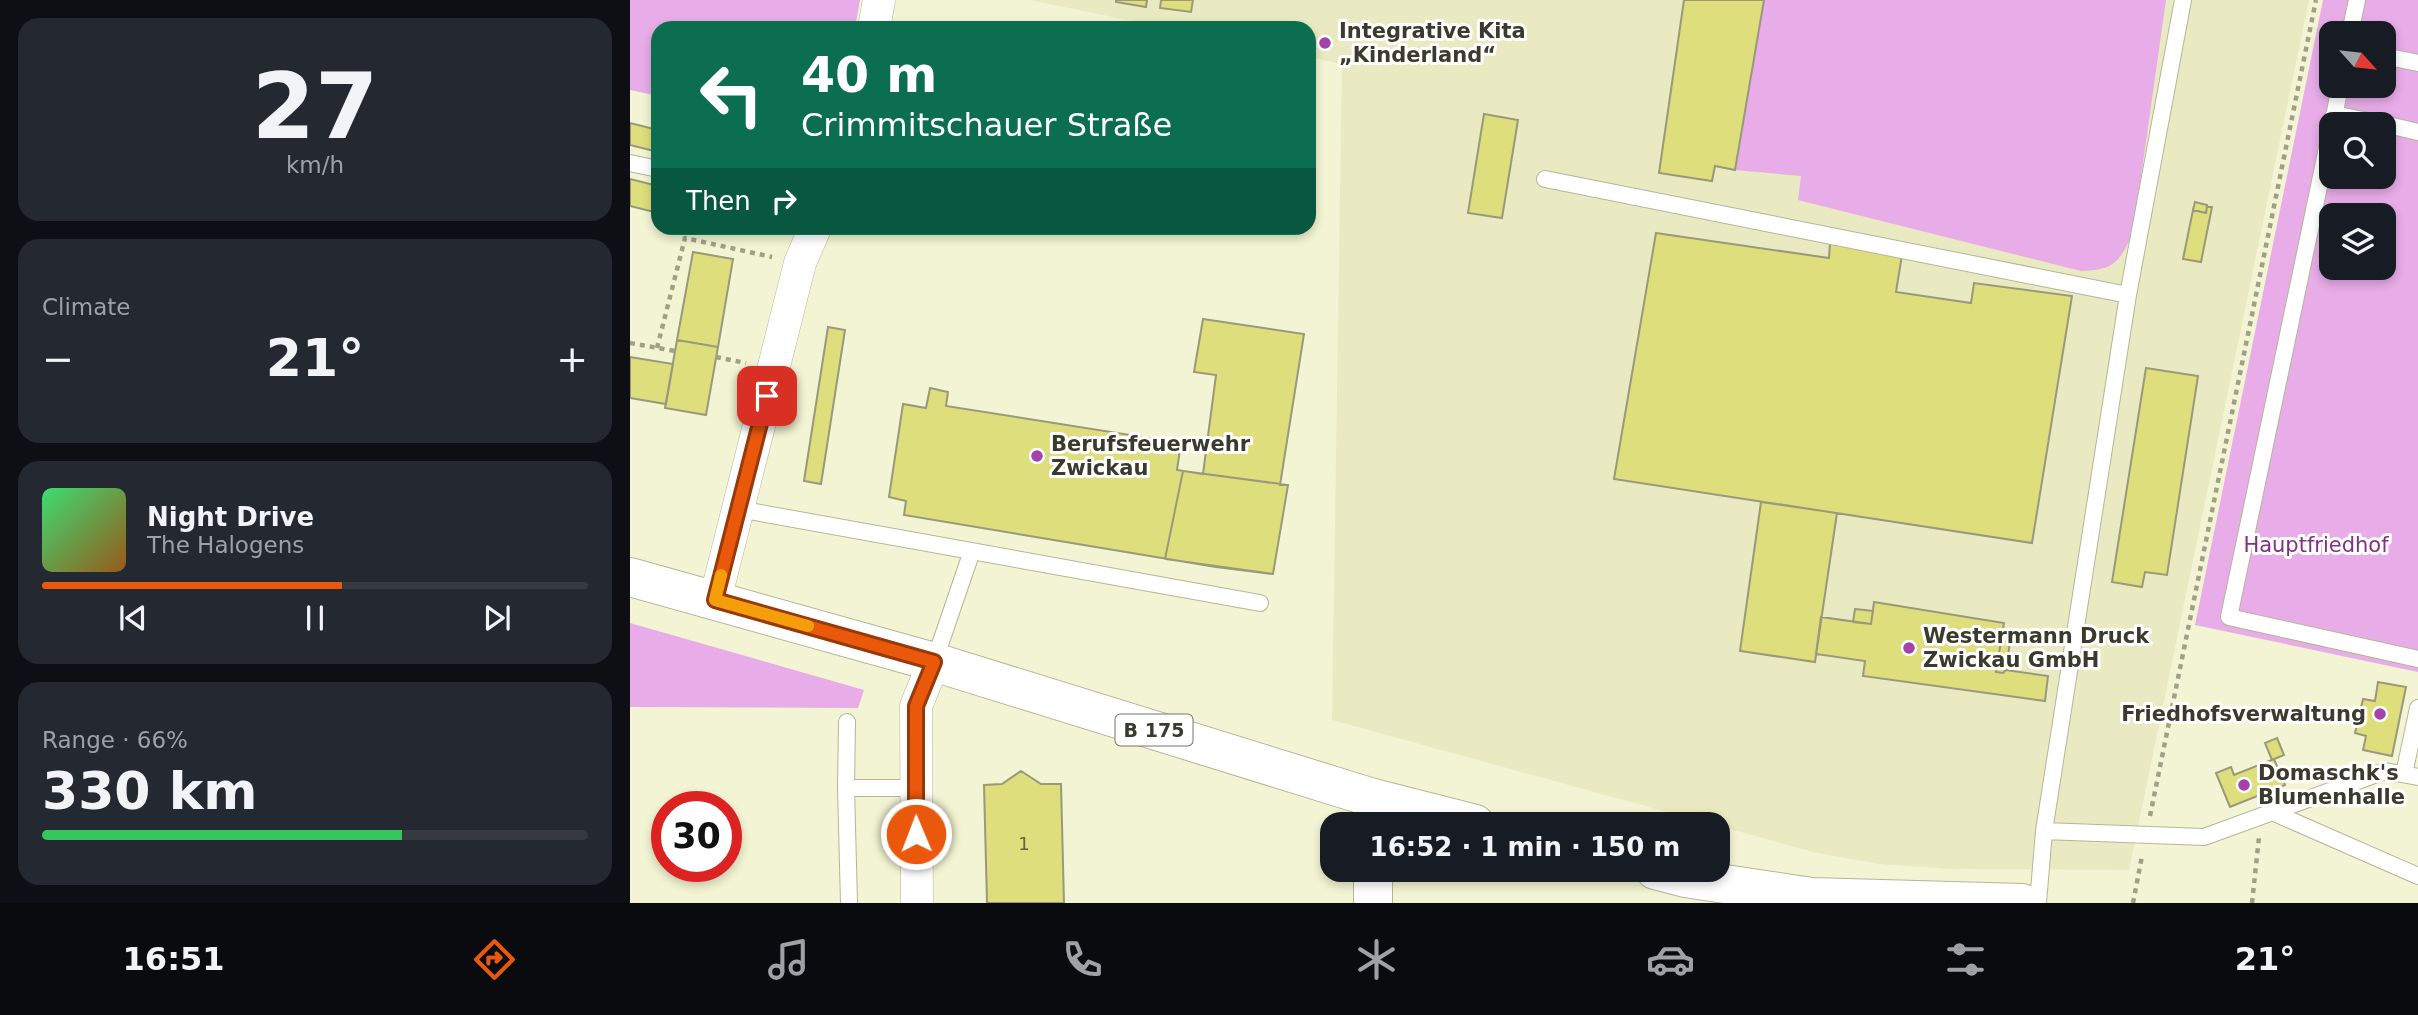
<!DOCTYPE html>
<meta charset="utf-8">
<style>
:root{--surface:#171b24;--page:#242831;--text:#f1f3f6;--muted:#9ea1a6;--line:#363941;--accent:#ea580c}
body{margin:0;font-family:"DejaVu Sans",sans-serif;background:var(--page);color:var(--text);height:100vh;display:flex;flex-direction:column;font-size:26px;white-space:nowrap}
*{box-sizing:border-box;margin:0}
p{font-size:23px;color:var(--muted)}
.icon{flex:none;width:38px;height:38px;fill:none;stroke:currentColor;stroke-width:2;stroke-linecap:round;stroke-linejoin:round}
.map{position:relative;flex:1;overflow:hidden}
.details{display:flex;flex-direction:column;gap:18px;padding:18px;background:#0d0f14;width:630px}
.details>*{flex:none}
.guide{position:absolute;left:21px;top:21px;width:665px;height:214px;border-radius:21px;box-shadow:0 4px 10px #0003;background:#0b6e4f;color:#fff;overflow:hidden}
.needle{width:46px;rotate:117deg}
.fabs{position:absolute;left:1689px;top:21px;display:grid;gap:14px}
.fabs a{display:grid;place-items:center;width:77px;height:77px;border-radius:14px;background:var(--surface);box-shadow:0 4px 10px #0003;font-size:35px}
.speed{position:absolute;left:21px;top:791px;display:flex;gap:14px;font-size:35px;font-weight:700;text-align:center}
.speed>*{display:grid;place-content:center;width:91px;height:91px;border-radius:50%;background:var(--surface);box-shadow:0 4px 10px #0003;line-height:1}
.speed .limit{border:10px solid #d22;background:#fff;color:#111}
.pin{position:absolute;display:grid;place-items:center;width:60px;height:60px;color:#fff;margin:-30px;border-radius:14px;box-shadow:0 4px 10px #0006}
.me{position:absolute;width:77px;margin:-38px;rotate:359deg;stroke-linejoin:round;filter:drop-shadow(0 0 5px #0008)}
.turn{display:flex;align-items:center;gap:24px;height:147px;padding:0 35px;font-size:32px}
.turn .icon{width:91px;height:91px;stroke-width:2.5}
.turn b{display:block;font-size:49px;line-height:60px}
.then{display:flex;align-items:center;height:66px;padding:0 35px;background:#0003;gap:14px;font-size:26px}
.big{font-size:52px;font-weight:700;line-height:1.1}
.details .tile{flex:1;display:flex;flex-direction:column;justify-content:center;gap:10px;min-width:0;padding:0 24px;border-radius:21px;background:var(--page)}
.details .dial{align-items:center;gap:0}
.dial b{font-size:91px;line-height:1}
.song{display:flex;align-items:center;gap:21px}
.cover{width:84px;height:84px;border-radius:10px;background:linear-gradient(135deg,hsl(140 70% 55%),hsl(30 70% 35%))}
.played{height:7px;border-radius:4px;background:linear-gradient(90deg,var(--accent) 55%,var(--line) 55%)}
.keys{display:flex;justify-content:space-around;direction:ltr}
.heat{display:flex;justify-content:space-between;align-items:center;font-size:38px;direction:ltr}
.charge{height:10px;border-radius:5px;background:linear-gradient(90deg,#34c759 66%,var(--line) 0)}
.trip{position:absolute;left:690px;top:812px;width:410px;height:70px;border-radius:21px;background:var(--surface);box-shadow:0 4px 10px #0003;font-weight:700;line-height:70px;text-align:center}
.tabs{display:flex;height:112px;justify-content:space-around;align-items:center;background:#090b0e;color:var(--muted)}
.tabs .icon{width:49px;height:49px}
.tabs .selected{color:var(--accent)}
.tabs b{font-size:32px;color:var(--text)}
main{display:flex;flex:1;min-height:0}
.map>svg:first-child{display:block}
.built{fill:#e9e9c2}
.green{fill:#e8ace9;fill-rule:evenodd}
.building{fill:#dfde7c;stroke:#99997b;stroke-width:2}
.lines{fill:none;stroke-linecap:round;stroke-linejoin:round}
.lane-casing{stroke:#b5b697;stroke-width:18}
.street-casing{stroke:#b5b697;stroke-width:33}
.secondary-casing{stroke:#b5b697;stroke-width:40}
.primary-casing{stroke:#b5b697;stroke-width:40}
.path{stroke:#a0a088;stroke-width:4.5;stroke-dasharray:5 5;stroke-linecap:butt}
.lane{stroke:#fff;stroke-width:16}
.street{stroke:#fff;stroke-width:32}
.secondary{stroke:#fff;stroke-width:38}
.primary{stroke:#fff;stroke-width:38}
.route-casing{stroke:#983908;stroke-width:18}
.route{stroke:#ea580c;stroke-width:12}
.slow{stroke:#f59e0b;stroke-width:12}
.poi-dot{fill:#a542a9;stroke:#fff;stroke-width:2.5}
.labels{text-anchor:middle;stroke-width:6;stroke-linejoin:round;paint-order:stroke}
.number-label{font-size:18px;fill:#636341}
.shield{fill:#fff;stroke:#75756c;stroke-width:2}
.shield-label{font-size:19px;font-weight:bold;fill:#3a3a2d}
.poi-label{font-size:21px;font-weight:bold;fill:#3a3a2d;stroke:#fff;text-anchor:start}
.park-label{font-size:21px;fill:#7f3082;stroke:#fff}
</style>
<main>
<section class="details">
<div class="tile dial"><b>27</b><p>km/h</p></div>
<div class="tile"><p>Climate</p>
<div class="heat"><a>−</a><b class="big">21°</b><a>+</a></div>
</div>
<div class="tile">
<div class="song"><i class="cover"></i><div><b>Night Drive</b><p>The Halogens</p></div></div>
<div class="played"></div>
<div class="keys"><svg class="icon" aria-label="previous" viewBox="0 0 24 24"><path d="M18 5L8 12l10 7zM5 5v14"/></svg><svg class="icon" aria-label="pause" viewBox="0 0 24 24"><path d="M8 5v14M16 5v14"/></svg><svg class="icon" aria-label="next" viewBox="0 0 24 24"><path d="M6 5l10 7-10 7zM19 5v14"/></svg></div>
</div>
<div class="tile"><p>Range · 66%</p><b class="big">330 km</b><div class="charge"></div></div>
</section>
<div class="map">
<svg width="1788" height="903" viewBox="0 0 1788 903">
<rect width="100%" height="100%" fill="#f3f4d3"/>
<!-- built -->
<path class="built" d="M400,0H1679L1499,870L1320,869L1250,864L1187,853L702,720L712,64L679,57V28H536Z"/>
<!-- green -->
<path class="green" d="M0,0H230L225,28H28V96L0,90Z
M1134,0H1536L1503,233C1489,262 1485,270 1451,271L1168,200L1171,176L1105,170Z
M1693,0H1788V672L1565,625ZM1701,33H1754V86H1701ZM1701,124H1754V177H1701ZM1701,215H1754V268H1701Z
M0,623L234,690L228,708L0,707Z"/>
<!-- building -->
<path class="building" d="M486,0H517L516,7L486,2Z
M531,0H563L561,12L530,8Z
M1054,0H1134L1105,170L1085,166L1082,181L1029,173Z
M854,114L888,120L872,218L838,213Z
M0,123L28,130V152L0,145Z
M0,179L28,186V213L0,206Z
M1565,202L1577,205L1576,213L1563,210Z
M1577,207H1582L1571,262L1553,259L1563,210L1576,213Z
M1026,233L1199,258L1200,243L1272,255L1266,292L1341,303L1344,283L1442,296L1402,543L984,479Z
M63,252L103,259L88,347L47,340Z
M573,319L674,334L650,485H658L643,574L586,567L274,515L276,501L259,497L273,404L296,408L300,388L318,392L316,406L551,443L547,470L573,474L586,375L564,372Z
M198,327L215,330L191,484L174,481Z
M47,340L88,347L76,415L35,408Z
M0,357L43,364L36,404L0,398Z
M1516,368L1568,376L1537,575L1515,572L1512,587L1482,582Z
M553,471L658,485L643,574L535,559Z
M1131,502L1207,513L1185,662L1110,651Z
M1244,602L1374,623L1366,672L1373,673L1376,670L1418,676L1415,701L1233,676L1235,661L1186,654L1191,617L1241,624Z
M1225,609L1243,611L1241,624L1223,622Z
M1371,641L1380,642L1376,670L1373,673L1366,672Z
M1748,682L1776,687L1762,756L1733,750L1736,736L1725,733L1733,699L1745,701Z
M1647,738L1654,755L1642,760L1635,743Z
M1644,759L1655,785L1600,807L1586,773L1601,767L1604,775Z
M391,771L411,784H431L434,903H357L354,785L372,784Z"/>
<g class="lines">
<defs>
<path id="lane" d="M1720,33L1727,0
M1754,56L1788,63
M1704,114L1752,124
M1703,122L1710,86
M1754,124L1788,132
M1701,129L1599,617L1788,659
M0,163L28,169
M915,179L1498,295
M108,509L630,603
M304,662L342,551
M217,722L216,788H286
M1774,774L1788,708
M216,788L219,903
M1642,812L1788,876
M1414,831L1574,837L1755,771L1788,777
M1408,903L1414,831L1498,295L1553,0"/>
<path id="street" d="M244,28L249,0
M85,600L170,263L185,228
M287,903L286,706L304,662"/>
<path id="secondary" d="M743,798L845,824
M1025,870L1055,878L1182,897L1392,903"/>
<path id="primary" d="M0,577L304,662L743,798V824
M743,870V903"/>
</defs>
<!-- lane casing -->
<use href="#lane" class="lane-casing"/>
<!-- street casing -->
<use href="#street" class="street-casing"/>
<!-- secondary casing -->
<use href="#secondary" class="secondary-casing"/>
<!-- primary casing -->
<use href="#primary" class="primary-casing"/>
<!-- path -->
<path class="path" d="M0,343L45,351
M27,348L55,238L142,257
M86,357L116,363
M1520,816L1686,0
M1503,903L1512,856
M1622,903L1629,837"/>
<!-- lane -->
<use href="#lane" class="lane"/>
<!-- street -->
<use href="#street" class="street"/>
<!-- secondary -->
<use href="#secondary" class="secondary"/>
<!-- primary -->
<use href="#primary" class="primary"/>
</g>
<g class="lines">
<defs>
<path id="route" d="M137,396L85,600L304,662L286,706V834"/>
</defs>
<!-- route casing -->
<use href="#route" class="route-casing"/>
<!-- route -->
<use href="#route" class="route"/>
<!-- slow -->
<path class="slow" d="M91,575L85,600L178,626"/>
</g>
<!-- markers -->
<g class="poi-dot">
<circle cx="695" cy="43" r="7"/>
<circle cx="407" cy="456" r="7"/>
<circle cx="1279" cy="648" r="7"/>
<circle cx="1750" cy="714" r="7"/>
<circle cx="1614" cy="785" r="7"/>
</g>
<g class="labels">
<!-- number labels -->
<g class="number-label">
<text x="394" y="850">1</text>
</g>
<!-- shield labels -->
<rect class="shield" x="485.5" y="714.5" width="77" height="31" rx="5"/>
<g class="shield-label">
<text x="524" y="737">B 175</text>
</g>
<!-- poi labels -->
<g class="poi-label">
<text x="709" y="38">Integrative Kita<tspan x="709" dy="24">„Kinderland“</tspan></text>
<text x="421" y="451">Berufsfeuerwehr<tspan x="421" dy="24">Zwickau</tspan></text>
<text x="1293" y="643">Westermann Druck<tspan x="1293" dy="24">Zwickau GmbH</tspan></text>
<text x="1736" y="721" text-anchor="end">Friedhofsverwaltung</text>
<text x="1628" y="780">Domaschk's<tspan x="1628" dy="24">Blumenhalle</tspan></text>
</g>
<!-- park labels -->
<g class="park-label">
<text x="1686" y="552">Hauptfriedhof</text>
</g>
</g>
</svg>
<div class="fabs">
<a><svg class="needle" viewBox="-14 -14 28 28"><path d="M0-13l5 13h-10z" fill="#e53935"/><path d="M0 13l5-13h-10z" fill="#9ea1a6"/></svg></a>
<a><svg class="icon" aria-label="search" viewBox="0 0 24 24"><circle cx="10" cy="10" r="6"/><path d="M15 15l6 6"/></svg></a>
<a><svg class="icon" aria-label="layers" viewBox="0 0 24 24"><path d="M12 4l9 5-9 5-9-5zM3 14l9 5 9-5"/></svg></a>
</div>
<div class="speed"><div class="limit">30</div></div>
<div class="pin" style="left:137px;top:396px;background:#d93025"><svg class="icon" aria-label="arrive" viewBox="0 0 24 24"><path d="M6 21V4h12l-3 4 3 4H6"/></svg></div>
<svg class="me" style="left:286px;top:834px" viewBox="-20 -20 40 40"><circle r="17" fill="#ea580c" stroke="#fff" stroke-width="3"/><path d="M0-11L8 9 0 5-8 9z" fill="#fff"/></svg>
<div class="trip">16:52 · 1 min · 150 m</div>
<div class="guide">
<div class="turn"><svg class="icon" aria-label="left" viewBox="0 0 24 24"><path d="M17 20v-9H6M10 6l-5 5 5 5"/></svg><div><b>40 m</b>Crimmitschauer Straße</div></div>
<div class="then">Then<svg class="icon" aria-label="right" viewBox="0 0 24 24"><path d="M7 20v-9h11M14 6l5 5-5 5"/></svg></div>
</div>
</div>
</main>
<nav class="tabs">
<b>16:51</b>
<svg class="icon selected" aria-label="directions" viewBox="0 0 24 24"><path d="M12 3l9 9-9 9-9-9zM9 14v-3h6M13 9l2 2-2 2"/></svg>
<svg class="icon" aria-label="music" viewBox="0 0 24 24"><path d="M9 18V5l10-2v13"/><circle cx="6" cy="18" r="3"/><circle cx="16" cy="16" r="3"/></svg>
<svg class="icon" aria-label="phone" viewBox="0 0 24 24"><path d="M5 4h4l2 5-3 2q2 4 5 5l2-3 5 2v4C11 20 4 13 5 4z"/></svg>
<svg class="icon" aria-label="climate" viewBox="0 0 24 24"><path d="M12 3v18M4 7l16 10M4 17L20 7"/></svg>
<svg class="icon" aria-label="car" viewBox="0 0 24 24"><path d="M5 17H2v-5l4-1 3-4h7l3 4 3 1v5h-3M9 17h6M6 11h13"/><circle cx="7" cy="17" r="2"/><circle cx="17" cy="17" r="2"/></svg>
<svg class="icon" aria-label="filters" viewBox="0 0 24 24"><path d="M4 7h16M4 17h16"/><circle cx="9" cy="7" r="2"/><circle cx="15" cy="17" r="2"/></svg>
<b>21°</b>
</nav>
